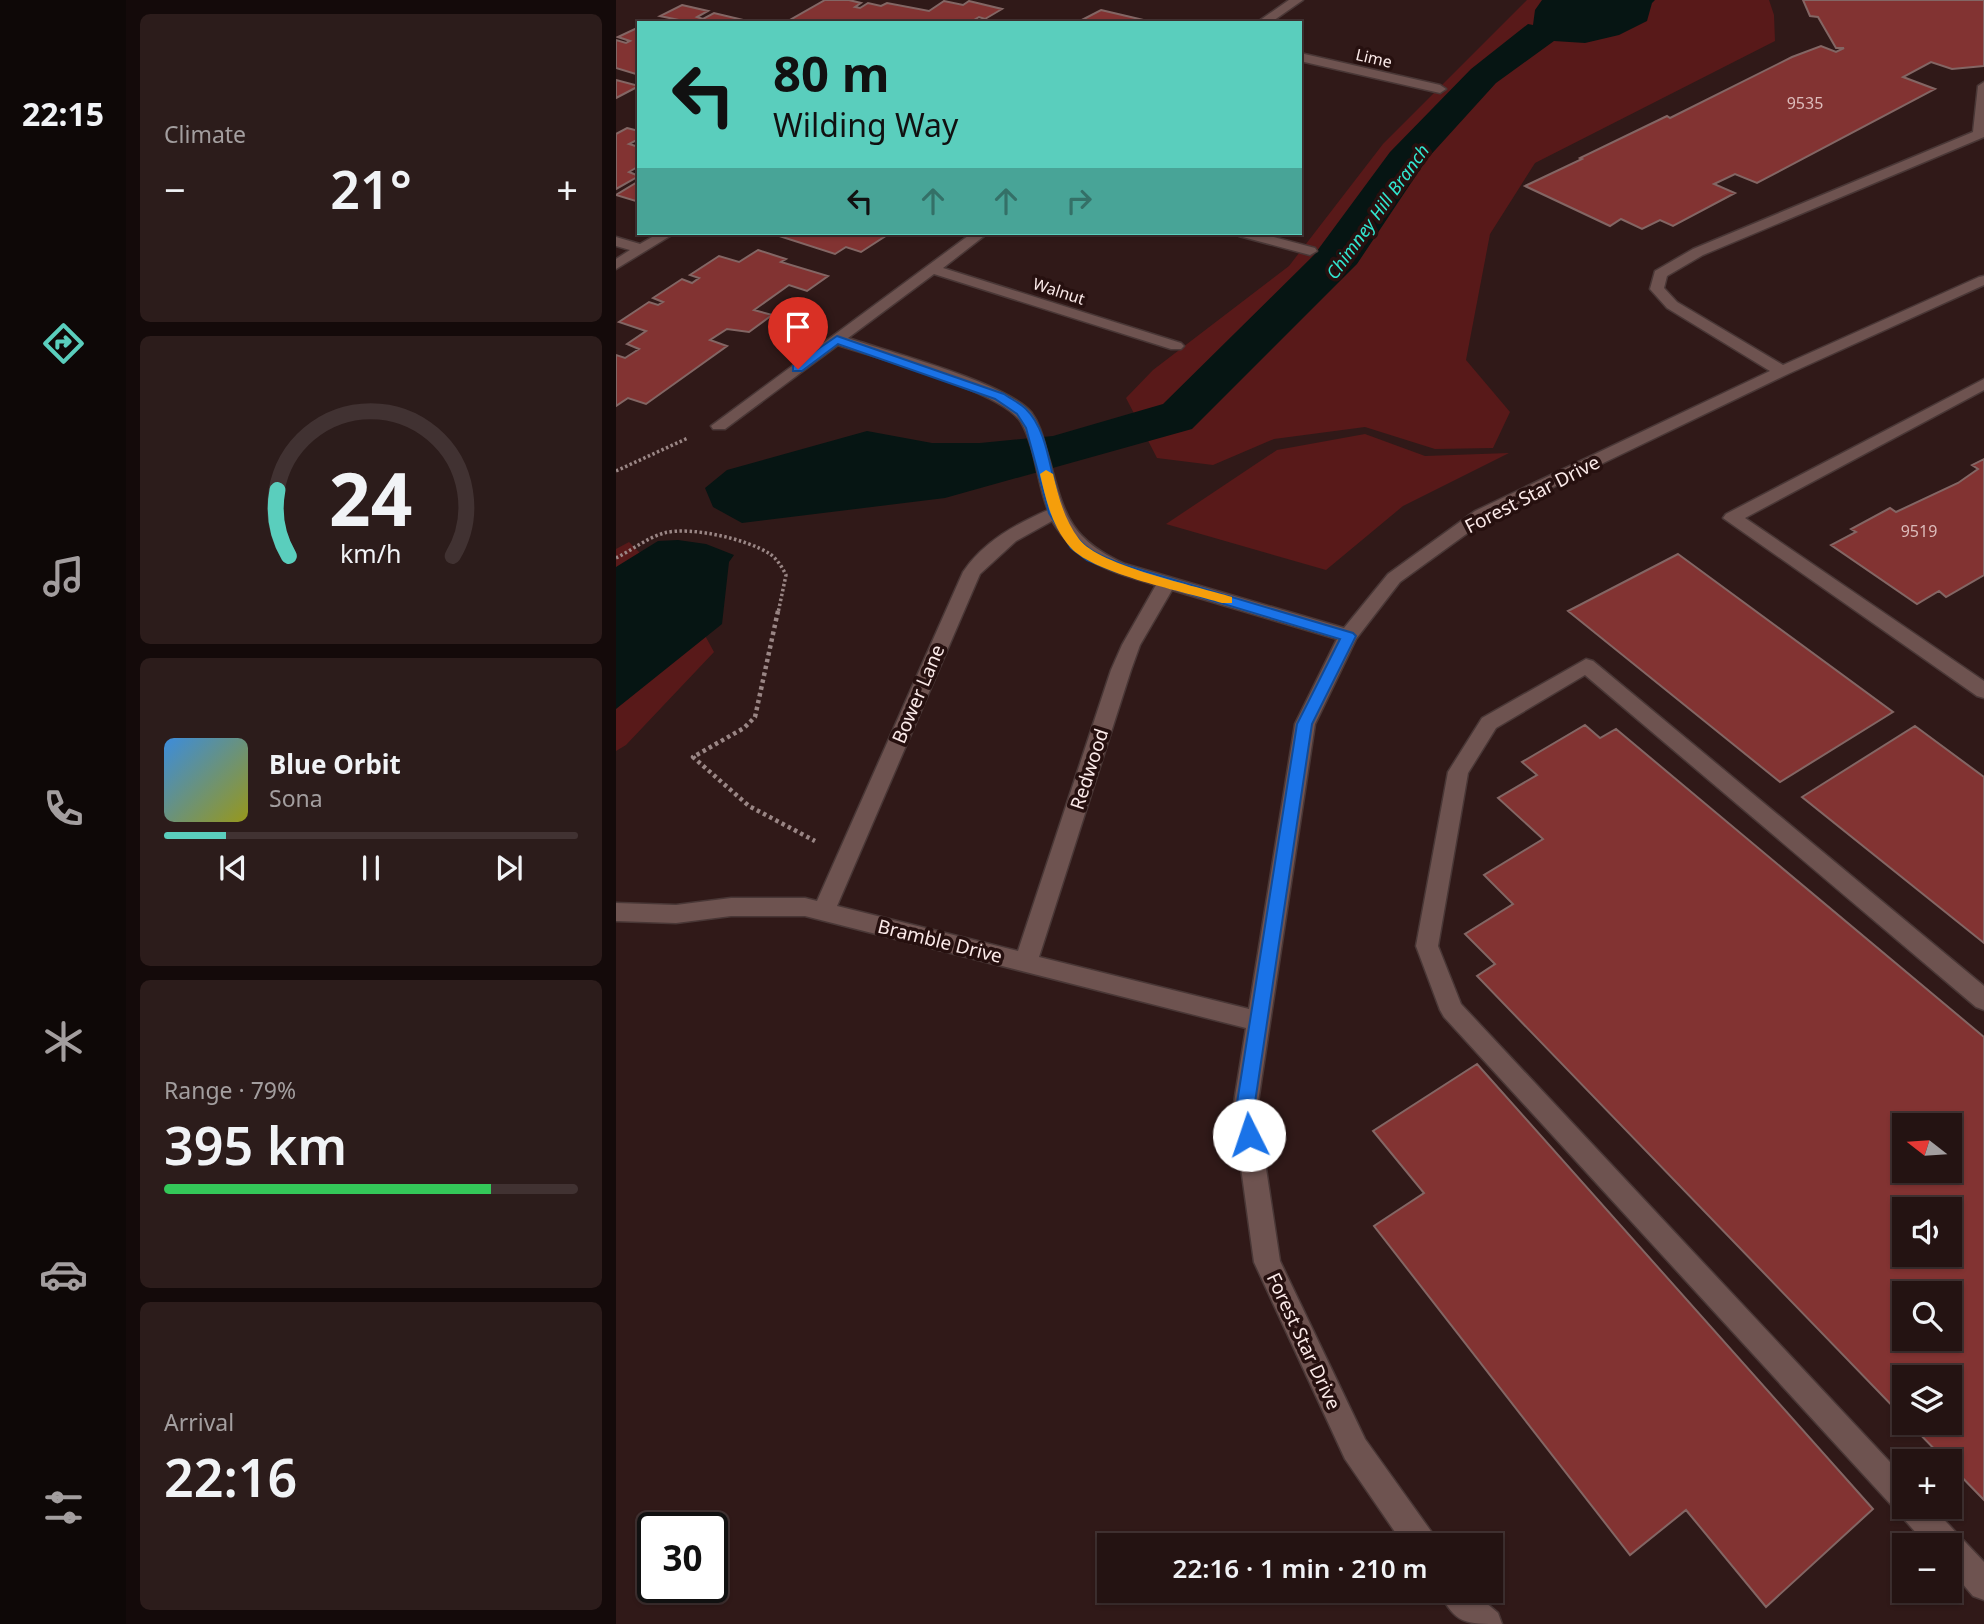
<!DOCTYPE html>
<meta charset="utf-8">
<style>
:root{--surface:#241312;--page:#2c1c1b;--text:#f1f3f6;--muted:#a39e9f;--line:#413232;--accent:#5acebd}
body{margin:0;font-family:"Noto Sans",sans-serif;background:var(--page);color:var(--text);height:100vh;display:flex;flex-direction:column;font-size:26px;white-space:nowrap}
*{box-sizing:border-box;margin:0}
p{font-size:23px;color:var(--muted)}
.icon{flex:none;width:38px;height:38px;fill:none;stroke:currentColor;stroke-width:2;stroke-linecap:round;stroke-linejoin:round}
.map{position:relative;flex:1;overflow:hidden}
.side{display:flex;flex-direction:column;gap:14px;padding:14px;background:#140a0a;width:490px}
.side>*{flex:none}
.banner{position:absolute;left:21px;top:21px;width:665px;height:214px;border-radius:0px;box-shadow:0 2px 5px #0004,0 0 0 2px var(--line);background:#5acebd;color:#111;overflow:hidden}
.needle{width:46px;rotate:287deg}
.fabs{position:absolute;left:1276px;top:1113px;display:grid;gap:14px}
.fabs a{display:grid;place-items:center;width:70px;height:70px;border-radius:0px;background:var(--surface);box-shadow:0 2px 5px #0004,0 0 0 2px var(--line);font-size:35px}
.speed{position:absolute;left:21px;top:1512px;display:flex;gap:14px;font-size:35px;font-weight:700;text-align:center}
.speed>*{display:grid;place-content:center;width:91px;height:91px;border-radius:50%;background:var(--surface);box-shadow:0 2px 5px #0004,0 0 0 2px var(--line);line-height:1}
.speed .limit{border:4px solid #111;border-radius:10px;background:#fff;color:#111}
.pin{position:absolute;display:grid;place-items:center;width:60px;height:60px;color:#fff;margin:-72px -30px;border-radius:50% 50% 50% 0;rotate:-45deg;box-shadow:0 0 7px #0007}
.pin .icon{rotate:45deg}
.me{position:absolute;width:77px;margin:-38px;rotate:356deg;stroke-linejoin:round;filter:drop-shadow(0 0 5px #0008)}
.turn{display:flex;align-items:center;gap:24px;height:147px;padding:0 21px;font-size:32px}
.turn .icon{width:91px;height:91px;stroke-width:2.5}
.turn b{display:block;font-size:49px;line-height:60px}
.lanes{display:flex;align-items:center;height:66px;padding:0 21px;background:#0003;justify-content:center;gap:35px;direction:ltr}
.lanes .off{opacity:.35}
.big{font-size:52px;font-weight:600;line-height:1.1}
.side .card{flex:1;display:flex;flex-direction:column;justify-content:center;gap:10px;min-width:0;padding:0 24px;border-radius:10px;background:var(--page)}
.side .dial{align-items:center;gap:0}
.dial svg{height:182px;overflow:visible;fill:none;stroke:var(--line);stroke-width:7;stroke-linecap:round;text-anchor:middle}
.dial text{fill:var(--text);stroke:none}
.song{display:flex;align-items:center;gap:21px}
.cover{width:84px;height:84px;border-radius:10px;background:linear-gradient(135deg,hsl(210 70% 55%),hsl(60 70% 35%))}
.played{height:7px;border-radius:4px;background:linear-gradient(90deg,var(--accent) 15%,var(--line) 15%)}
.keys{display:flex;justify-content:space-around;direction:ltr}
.heat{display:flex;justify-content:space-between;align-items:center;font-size:38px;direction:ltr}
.charge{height:10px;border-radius:5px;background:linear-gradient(90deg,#34c759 79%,var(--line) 0)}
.trip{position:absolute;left:481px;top:1533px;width:406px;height:70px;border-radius:0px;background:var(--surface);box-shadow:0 2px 5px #0004,0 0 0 2px var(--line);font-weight:600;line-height:70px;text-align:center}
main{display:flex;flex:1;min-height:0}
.tabs{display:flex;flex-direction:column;width:126px;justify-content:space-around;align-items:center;background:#0e0807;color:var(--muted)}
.tabs .icon{width:49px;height:49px}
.tabs .selected{color:var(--accent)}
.tabs b{font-size:32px;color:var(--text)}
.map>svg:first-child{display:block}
.green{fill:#581919}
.water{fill:#061513}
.building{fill:#823332;stroke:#836664;stroke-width:2;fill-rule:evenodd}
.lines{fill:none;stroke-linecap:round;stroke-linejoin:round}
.minor-casing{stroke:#493736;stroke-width:3}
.path-far1{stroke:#9a8685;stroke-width:3.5;stroke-dasharray:2.5 2.5;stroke-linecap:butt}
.path{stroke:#9a8685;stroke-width:4.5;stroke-dasharray:3.5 3.5;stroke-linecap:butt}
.minor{fill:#6e5350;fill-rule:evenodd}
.route{fill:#1a73e8;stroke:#114b97;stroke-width:2}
.slow{fill:#f59e0b}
.labels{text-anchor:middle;stroke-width:7;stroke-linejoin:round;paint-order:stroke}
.far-street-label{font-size:16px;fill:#fbeae9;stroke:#26100f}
.number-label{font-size:16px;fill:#ddbcbb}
.far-water-label{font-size:18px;font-style:italic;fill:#32e6d0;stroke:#26100f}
.street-label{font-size:19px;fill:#fbeae9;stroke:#26100f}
</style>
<main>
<nav class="tabs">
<b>22:15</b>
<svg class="icon selected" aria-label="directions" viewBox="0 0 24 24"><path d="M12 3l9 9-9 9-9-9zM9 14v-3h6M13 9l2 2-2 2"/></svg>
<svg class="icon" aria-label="music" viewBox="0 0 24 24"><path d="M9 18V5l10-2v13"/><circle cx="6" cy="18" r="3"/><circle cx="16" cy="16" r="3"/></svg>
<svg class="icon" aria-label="phone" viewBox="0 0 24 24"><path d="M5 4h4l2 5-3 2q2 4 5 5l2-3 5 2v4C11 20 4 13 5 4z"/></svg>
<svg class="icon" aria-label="climate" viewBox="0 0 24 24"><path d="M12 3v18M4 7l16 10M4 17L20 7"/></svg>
<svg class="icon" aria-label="car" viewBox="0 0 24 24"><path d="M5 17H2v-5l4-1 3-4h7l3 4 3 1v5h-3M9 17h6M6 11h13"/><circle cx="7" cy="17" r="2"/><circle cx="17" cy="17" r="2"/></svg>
<svg class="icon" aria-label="filters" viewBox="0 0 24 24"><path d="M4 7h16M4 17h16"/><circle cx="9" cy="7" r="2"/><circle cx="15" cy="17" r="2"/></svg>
</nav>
<section class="side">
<div class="card"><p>Climate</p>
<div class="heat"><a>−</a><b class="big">21°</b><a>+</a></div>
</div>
<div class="card dial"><svg viewBox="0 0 100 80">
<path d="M14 69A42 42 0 1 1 86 69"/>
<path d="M14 69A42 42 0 0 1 9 40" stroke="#5acebd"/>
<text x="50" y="56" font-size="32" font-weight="700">24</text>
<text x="50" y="72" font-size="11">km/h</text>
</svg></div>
<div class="card">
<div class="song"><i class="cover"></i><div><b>Blue Orbit</b><p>Sona</p></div></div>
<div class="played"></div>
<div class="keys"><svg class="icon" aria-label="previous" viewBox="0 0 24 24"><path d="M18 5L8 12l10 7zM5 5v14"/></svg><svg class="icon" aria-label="pause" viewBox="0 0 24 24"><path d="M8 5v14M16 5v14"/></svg><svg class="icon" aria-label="next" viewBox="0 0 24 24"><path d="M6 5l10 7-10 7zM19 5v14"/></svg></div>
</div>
<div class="card"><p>Range · 79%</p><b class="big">395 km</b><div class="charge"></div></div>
<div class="card"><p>Arrival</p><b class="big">22:16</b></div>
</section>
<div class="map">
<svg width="1368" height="1624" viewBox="0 0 1368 1624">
<rect width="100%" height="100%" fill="#301918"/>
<!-- green -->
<path class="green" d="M911,0H1153L1158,15L1159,41L919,163L874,234L850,360L894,412L877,448L819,449L749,427L658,439L597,465L541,458L510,398L537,370L673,266L767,144Z
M749,434L809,456L893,453L787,506L710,570L550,524L661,450Z
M13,542L68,597L98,652L10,745L0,751V549Z"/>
<!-- water -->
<path class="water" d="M926,0H1039L1036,3L1031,21L1003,35L969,43L938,41L880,83L811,159L741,264L576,429L329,498L126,523L97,507L89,488L111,470L251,431L316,443H364L437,436L547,404L698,255L774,152L855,69L912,24L917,25L919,10Z
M62,540L90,544L118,555L113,562L106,624L0,709V567L42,541Z"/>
<!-- building -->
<path class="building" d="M209,0H233L245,3L239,7L244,8L252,3L265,6L271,3L313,11L328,1L347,5L353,1L386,9L369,19L363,17L353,23H186L174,20Z
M1187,0H1368V66L1336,69L1315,62L1287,77L1319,89L1141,183L1119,174L1098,184L1119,193L1057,226L1044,220L1026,229L1005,219L994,226L909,186L966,159L964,158L1051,116L1054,118L1176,57L1205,46L1220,52L1228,48H1220L1202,17L1194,16Z
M66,5L92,11L81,17L87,19L98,13L127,20L122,23H59L63,20L44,16Z
M485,10L536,22L551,23H460Z
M23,27V75L0,68V40L10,43L14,41L2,37Z
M0,80L23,86L0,98Z
M11,128L23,131V139L13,144L23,147V166L13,172L23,176L0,189V134Z
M23,181V202L0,195Z
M154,233H255L268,237L245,252L230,247L219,254Z
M142,250L170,259L165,262L212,276L191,291L173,285L138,310L156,315L133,332L111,329L94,340L111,346L30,404L12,398L0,406V355L9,358L23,349L11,344L30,331L3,322L33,302L42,305L47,302L37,298L66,279L76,283L83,278L74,275L103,256L123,262Z
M1368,459V575L1330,597L1323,591L1301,604L1215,545L1240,532L1235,529L1274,508L1280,512L1342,483L1362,469L1356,465Z
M1062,554L1277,712L1164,782L952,611Z
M969,725L984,738L1000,729L1368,1037V1500L1334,1465V1461H1330L1293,1423H1334V1377H1288V1418L861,976L879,964L849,934L897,904L868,875L927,839L882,798L921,775L906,762ZM1288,1125H1334V1171H1288ZM1288,1209H1334V1255H1288ZM1288,1293H1334V1339H1288Z
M1299,726L1368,777V943L1186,797Z
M861,1064L1257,1509L1150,1607L1070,1510L1014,1555L758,1226L808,1193L757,1131Z"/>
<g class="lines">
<defs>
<path id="minor" d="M673,0H687L654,23H640Z
M684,53L824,85L830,89L824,93L684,61Z
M1368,82V137L1087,255L1051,276L1048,288L1061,302L1167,365L1363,277L1368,276V285L1172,374L871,519L784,582L740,639L699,724L641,1109L664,1261L749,1439L817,1534L821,1545H788L729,1459L638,1262L617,1109L630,1028L189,916H115L60,923L0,921V903L60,905L115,898H189L201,901L347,572C367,542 400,524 432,510C421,483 420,448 405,422C386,391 260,358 222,345L109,429H97L95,426L356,233H372L327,268L565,343L568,346L565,349H555L318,274L232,338C274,352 388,382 415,412C424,424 427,438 431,452C448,510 449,537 509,564L728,628L772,574L859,511L1154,371L1051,308L1034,289L1039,271L1077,249L1357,132L1362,86ZM436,521C463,564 494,571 540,585L506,645L495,670L402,951L221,906L364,574L400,541ZM556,590L721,639L679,724L633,1009L423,957L515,670L524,645Z
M43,233H59L0,269V259L14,250L0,246V237L24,244Z
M621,233H643L699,248L701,251L694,255L623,236Z
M1368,379V390L1129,518L1368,681V698L1361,696L1107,518L1110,514Z
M970,659L977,661L1368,986V1010L1360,1007L969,675L880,728L852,773L822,946L845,1004L1288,1477V1507H1316L1368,1562V1600L1357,1596L1334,1569V1545H1311L1286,1517L1283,1510L1278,1508L828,1017L824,1010L800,946L832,772L866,718Z
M823,1591H856L882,1613L886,1624C849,1624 839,1624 823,1591Z"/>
</defs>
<!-- minor casing -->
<use href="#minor" class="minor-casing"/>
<!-- path-far1 -->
<path class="path-far1" d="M0,471L72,438
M0,558C16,550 31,538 48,533C75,526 131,539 154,554C161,559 166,567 170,575L162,613"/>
<!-- path -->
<path class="path" d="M162,611L139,717L128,728L77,757L133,806L199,841"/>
<!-- minor -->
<use href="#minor" class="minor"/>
</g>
<!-- route -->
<path class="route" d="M221,336L388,394C395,399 404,403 410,409C441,439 431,507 465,542C477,554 493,559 508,565L737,633L740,636L696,724L638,1109L642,1135L639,1141L633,1143L626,1141L620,1109L681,724L724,639L498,571L471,560L455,548L433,513L410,428L401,414L379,399L222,344L186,371H177V366Z"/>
<!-- slow -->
<path class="slow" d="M430,470L437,474C443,498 448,519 463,539C483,566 581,586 616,597V603H606C570,592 479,574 455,548C436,527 430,500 424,474Z"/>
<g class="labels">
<!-- far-street labels -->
<g class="far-street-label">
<text transform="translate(758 58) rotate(13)" y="6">Lime</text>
<text transform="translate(443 291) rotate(18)" y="6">Walnut</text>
</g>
<!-- number labels -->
<g class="number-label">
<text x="1189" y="109">9535</text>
<text x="1303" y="537">9519</text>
</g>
<!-- far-water labels -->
<g class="far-water-label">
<text transform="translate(762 212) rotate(-54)" y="6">Chimney Hill Branch</text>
</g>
<!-- street labels -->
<g class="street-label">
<text transform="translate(916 494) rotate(-27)" y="7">Forest Star Drive</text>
<text transform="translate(302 694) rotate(-67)" y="7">Bower Lane</text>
<text transform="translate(473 769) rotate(-72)" y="7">Redwood</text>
<text transform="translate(324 941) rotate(14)" y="7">Bramble Drive</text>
<text transform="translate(688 1341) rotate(65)" y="7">Forest Star Drive</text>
</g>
</g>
</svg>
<div class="fabs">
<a><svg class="needle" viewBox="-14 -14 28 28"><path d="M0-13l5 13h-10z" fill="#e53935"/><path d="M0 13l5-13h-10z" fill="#a39e9f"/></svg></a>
<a><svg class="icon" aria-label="sound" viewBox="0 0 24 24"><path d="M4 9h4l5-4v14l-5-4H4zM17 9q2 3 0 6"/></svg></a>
<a><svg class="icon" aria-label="search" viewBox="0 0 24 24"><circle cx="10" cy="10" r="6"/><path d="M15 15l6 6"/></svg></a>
<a><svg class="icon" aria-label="layers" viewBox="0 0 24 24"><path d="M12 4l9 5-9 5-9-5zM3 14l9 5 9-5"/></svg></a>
<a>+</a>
<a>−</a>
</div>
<div class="speed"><div class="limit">30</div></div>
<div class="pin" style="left:182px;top:369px;background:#d93025"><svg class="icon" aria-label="arrive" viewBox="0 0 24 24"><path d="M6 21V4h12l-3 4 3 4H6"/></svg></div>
<svg class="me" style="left:633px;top:1135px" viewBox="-20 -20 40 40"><circle r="19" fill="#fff"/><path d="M0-13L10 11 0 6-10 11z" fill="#1a73e8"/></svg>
<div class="trip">22:16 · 1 min · 210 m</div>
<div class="banner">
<div class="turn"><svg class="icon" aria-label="left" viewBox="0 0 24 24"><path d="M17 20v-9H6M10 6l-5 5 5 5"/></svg><div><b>80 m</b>Wilding Way</div></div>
<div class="lanes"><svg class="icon" aria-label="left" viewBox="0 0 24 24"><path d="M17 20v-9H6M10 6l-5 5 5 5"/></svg><svg class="icon off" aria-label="ahead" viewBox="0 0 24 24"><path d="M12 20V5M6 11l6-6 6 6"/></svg><svg class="icon off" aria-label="ahead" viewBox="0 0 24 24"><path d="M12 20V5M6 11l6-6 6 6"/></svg><svg class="icon off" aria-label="right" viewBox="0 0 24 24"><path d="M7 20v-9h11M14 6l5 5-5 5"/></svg></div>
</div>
</div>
</main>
